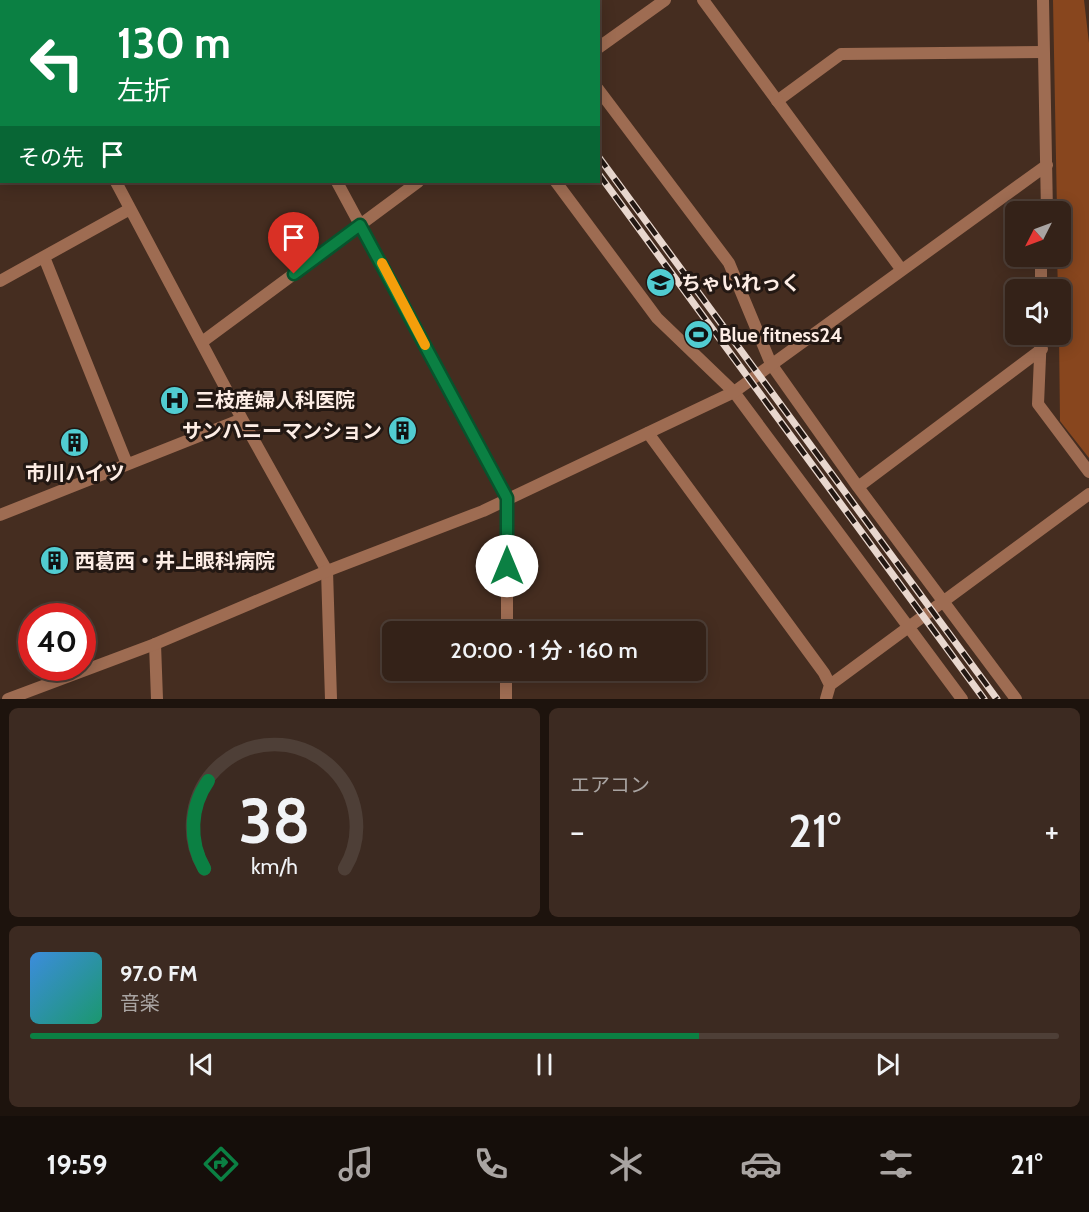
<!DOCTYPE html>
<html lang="ja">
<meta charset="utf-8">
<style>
:root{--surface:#342218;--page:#3c2a21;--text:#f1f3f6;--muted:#a9a4a2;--line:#4e3f37;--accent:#0b8043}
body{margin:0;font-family:Cabin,"Noto Sans JP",sans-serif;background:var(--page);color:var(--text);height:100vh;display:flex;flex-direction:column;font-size:22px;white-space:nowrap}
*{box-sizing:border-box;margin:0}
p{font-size:20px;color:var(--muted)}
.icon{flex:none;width:33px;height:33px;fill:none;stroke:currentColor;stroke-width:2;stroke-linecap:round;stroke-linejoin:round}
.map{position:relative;height:699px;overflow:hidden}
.sheet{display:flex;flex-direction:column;gap:9px;padding:9px;background:#1d130d;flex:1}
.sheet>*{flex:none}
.top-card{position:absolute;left:0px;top:0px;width:600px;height:183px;box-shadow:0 3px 15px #0003,0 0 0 2px var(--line);background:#0b8043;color:#fff;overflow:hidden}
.needle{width:39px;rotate:228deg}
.controls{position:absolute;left:1005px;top:201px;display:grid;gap:12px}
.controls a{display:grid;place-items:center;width:66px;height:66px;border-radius:9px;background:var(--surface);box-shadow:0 3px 15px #0003,0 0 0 2px var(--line);font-size:30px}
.speed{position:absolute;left:18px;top:603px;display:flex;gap:12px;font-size:30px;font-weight:700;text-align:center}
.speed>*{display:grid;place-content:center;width:78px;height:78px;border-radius:50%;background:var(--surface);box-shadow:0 3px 15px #0003,0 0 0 2px var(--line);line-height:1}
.speed .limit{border:9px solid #d22;background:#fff;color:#111}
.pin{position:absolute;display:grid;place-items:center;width:51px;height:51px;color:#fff;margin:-62px -26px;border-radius:50% 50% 50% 0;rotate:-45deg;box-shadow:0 0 6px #0007}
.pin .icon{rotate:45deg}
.me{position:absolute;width:66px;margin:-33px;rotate:0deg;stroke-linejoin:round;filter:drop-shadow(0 0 4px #0008)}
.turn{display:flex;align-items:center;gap:21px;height:126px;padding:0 18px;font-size:27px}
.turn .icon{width:78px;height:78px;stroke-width:2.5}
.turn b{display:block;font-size:42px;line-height:51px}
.then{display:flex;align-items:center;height:57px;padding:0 18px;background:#0003;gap:12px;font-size:22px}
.big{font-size:45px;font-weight:600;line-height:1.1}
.sheet .widget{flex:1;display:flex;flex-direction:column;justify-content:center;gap:9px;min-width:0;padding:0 21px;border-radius:9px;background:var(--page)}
.sheet .dial{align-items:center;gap:0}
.dial svg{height:156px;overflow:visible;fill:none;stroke:var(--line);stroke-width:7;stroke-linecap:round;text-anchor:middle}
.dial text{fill:var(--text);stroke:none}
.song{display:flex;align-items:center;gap:18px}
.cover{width:72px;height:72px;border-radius:9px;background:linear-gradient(135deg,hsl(210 70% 55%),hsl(160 70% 35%))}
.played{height:6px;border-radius:3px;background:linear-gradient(90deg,var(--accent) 65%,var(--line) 65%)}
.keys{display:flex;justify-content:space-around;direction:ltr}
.heat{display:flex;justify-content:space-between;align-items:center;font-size:33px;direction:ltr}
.sheet .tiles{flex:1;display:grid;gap:9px;grid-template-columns:1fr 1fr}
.widget:last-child{grid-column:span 2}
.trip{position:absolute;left:382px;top:621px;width:324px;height:60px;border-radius:9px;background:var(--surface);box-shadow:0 3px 15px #0003,0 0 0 2px var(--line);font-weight:600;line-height:60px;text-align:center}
.menu{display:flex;height:96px;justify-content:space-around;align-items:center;background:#150e0a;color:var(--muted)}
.menu .icon{width:42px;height:42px}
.menu .selected{color:var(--accent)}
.menu b{font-size:27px;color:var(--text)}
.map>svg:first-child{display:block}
.forest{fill:#88461e}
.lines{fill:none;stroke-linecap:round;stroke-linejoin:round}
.minor{stroke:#9e6c52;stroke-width:12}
.tertiary{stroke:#9e6c52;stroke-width:12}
.rail-casing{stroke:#e8d7ce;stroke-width:7}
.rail{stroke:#231813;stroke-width:4.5;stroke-dasharray:14;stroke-linecap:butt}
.route-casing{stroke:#07532c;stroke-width:15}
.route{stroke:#0b8043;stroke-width:10}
.slow{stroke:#f59e0b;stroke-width:10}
.labels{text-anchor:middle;stroke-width:6;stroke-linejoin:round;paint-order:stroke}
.poi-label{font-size:20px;font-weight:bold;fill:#fdede5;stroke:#231813;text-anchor:start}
</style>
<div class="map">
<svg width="1089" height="699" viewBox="0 0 1089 699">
<rect width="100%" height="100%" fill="#452d20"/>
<!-- forest -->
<path class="forest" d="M1053,0H1084L1089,43V458L1060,421L1059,335L1060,334V290L1058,289L1057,257L1060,256V212L1057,211Z"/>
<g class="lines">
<!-- minor -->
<path class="minor" d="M423,0L424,2
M533,0L534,2
M598,48L665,0
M598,89L729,263L771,364L858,487L1016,699
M777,101L841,54L1043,52
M116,182L242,419L327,571L331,699
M556,182L657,318L734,392L962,699
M44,257L127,464
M0,281L130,209
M202,342L418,182
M648,433L824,673L830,685L826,699
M858,487L1042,349
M0,515L242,419
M155,644L157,699
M830,685L1089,494"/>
<!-- tertiary -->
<path class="tertiary" d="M239,0L240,2
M703,0L901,269
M1043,0L1047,212
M110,2L112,0
M0,76L2,75
M337,182L507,498V632
M1041,290V256
M1041,334L1038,404L1089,472
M8,699L155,644L327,571L483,511L734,392L1047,165
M506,699V670"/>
<defs>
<path id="rail" d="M472,0L473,2
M485,0L486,2
M598,156L997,699
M598,173L984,699"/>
</defs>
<!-- rail casing -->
<use href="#rail" class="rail-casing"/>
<!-- rail -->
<use href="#rail" class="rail"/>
</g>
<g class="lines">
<defs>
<path id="route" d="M294,274L360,225L507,498V566"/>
</defs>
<!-- route casing -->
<use href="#route" class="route-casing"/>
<!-- route -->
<use href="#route" class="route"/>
<!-- slow -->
<path class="slow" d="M382,263L425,345"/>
</g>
<!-- icons -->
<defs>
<symbol id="school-disc" viewBox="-11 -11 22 22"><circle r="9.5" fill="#51ccd1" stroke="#231813"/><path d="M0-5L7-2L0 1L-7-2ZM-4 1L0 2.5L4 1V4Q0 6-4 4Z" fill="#111"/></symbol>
<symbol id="stadium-disc" viewBox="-11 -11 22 22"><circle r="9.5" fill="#51ccd1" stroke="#231813"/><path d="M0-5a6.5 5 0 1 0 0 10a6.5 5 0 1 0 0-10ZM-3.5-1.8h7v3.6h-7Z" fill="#111"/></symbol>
<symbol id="hospital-disc" viewBox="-11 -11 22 22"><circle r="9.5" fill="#51ccd1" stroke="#231813"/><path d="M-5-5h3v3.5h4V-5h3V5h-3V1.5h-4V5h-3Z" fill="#111"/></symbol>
<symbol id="building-disc" viewBox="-11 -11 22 22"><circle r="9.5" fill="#51ccd1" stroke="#231813"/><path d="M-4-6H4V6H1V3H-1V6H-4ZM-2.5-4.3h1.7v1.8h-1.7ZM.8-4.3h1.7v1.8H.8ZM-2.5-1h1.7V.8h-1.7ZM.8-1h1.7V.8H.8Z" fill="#111"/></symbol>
</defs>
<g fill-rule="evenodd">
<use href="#school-disc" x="644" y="266" width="33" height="33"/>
<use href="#stadium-disc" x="682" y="318" width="33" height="33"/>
<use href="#hospital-disc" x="158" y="384" width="33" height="33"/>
<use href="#building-disc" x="386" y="414" width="33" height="33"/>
<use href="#building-disc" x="58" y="426" width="33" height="33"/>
<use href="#building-disc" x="38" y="544" width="33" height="33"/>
</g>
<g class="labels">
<!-- poi labels -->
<g class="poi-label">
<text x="681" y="290">ちゃいれっく</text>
<text x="719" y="342">Blue fitness24</text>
<text x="195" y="407">三枝産婦人科医院</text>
<text x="382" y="438" text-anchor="end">サンハニーマンション</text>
<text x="75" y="480" text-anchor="middle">市川ハイツ</text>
<text x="75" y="568">西葛西・井上眼科病院</text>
</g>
</g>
</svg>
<div class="controls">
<a><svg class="needle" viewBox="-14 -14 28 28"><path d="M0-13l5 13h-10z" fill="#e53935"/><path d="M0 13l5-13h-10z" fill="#a9a4a2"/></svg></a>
<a><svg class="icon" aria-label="sound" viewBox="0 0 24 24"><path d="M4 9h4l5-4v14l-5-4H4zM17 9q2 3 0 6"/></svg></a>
</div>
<div class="speed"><div class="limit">40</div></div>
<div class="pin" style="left:294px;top:274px;background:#d93025"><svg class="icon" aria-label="arrive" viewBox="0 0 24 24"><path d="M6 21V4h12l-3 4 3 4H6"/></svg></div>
<svg class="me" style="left:507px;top:566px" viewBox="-20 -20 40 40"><circle r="19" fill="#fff"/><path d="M0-13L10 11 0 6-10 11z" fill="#0b8043"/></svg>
<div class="trip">20:00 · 1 分 · 160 m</div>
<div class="top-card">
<div class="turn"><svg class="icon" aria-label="left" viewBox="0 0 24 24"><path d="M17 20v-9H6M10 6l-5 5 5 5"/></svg><div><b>130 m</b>左折</div></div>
<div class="then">その先<svg class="icon" aria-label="arrive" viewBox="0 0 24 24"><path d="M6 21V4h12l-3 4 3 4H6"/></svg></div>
</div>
</div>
<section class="sheet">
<div class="tiles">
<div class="widget dial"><svg viewBox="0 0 100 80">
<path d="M14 69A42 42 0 1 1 86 69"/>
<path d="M14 69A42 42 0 0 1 16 24" stroke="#0b8043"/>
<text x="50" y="56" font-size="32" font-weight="700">38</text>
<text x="50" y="72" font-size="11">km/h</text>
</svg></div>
<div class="widget"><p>エアコン</p>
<div class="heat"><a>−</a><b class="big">21°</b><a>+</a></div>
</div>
<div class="widget">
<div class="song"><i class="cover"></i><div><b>97.0 FM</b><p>音楽</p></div></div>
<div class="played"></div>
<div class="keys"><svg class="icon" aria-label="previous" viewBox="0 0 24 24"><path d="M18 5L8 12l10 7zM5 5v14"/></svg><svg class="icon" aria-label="pause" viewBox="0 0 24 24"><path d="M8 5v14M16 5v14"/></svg><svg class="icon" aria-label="next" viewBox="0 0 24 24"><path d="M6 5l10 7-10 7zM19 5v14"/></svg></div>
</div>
</div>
</section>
<nav class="menu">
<b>19:59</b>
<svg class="icon selected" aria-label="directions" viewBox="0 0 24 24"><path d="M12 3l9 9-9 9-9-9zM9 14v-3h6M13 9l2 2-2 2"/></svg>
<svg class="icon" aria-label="music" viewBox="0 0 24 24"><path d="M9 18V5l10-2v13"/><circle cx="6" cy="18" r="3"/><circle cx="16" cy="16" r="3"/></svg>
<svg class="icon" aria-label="phone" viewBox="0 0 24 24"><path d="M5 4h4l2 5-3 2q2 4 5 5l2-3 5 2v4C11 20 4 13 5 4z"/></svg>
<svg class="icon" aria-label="climate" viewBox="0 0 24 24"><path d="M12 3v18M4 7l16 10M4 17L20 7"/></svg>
<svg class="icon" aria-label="car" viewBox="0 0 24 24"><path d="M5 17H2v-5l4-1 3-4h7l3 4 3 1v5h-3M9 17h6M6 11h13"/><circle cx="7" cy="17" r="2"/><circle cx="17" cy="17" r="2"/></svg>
<svg class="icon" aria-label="filters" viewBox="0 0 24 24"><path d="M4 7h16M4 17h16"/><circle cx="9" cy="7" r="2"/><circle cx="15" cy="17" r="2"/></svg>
<b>21°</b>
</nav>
